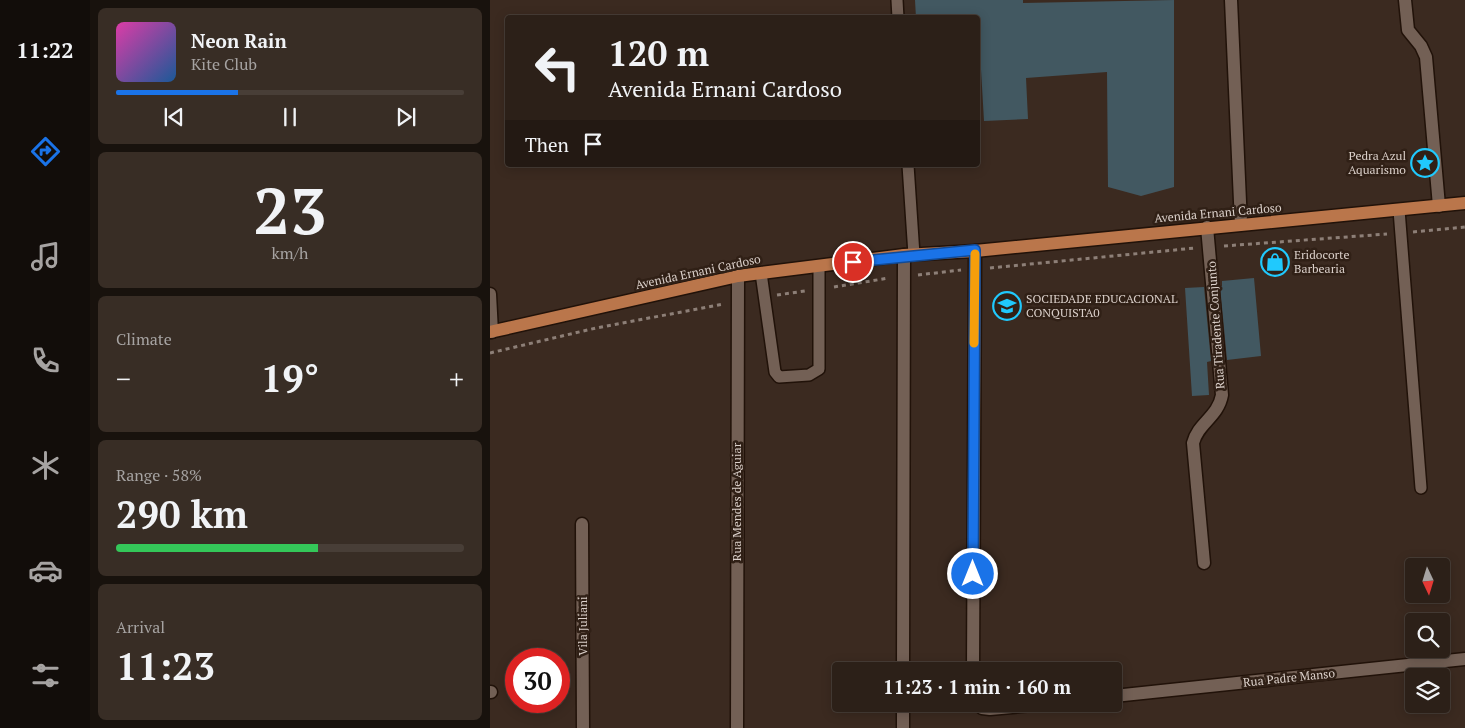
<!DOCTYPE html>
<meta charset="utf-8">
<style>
:root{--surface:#2c2018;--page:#382d25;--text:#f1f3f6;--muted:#a6a3a2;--line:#483e37;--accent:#1a73e8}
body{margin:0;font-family:"PT Serif",serif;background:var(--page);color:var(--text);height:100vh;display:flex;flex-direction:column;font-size:19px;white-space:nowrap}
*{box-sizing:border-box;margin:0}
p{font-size:16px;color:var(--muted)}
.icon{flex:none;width:28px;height:28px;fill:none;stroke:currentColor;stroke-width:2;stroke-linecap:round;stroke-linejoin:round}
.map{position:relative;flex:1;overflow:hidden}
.sheet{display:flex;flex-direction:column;gap:8px;padding:8px;background:#18120d;width:400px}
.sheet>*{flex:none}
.banner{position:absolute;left:15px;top:15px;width:475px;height:152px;border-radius:5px;box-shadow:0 2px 12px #0003,0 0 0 1px var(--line);background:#2c2018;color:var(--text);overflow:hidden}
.needle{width:32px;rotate:176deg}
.tools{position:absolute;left:915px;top:558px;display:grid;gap:10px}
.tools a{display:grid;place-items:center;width:45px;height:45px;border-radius:5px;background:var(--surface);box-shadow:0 2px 12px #0003,0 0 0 1px var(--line);font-size:25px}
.speed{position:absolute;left:15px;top:648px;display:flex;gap:10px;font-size:25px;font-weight:700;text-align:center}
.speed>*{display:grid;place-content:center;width:65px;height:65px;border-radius:50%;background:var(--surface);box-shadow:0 2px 12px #0003,0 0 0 1px var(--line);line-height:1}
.speed .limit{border:8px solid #d22;background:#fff;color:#111}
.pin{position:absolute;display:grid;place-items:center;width:42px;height:42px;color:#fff;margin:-21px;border:2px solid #fff;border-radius:50%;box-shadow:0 1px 5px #0007}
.me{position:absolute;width:55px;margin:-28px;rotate:0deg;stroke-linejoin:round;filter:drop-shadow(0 0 4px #0008)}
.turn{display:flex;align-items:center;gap:18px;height:105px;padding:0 20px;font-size:22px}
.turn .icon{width:65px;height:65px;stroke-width:2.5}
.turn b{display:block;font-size:35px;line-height:42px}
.then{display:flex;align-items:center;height:48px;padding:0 20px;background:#0003;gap:10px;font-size:19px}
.big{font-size:38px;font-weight:800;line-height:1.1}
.sheet .card{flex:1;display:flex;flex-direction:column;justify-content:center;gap:8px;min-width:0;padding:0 18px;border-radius:8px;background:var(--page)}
.sheet .dial{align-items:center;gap:0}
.dial b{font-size:65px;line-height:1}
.song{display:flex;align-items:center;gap:15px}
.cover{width:60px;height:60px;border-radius:8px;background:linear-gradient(135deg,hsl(320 70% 55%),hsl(210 70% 35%))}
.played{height:5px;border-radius:2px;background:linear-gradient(90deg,var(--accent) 35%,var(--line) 35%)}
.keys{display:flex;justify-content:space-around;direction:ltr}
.heat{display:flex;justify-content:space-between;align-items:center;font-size:28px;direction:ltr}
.charge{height:8px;border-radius:4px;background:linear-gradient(90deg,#34c759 58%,var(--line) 0)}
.trip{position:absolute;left:342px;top:662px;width:290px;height:50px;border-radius:5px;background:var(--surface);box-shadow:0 2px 12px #0003,0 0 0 1px var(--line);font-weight:800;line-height:50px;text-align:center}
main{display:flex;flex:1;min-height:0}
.tabs{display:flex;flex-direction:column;width:90px;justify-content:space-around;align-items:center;background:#120d0a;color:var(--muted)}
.tabs .icon{width:35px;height:35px}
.tabs .active{color:var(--accent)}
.tabs b{font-size:22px;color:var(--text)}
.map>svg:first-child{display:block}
.building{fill:#425861}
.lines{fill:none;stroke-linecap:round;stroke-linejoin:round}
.lane-casing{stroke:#211209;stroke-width:14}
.street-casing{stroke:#211209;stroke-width:15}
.primary-casing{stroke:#211209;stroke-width:15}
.path{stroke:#8d7f77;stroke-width:3;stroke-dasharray:4 4;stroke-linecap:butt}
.lane{stroke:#736055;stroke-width:11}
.street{stroke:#736055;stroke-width:12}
.primary{stroke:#ba764b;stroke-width:12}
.route-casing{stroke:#114b97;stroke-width:12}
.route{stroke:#1a73e8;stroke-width:9}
.slow{stroke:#f59e0b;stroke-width:9}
.labels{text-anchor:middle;stroke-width:5;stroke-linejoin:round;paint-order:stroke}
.poi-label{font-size:12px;fill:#dbd0ca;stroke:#302016;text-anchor:start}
.street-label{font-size:12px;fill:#dbd0ca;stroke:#302016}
</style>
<main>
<nav class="tabs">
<b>11:22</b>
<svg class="icon active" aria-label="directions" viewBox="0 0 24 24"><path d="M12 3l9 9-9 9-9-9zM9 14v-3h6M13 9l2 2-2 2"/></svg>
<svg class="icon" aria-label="music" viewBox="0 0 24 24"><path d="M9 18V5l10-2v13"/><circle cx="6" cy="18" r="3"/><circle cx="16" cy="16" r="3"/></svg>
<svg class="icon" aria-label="phone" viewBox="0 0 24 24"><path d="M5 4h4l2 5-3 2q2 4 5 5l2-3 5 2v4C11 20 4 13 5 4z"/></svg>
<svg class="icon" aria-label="climate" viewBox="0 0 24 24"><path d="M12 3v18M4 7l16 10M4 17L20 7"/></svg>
<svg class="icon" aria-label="car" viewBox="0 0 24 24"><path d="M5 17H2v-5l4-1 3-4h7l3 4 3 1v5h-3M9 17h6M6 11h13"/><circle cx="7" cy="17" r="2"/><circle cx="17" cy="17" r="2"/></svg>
<svg class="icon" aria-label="filters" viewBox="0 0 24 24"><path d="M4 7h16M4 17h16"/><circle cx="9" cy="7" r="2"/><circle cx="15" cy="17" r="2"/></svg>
</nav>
<section class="sheet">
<div class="card">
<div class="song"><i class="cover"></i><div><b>Neon Rain</b><p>Kite Club</p></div></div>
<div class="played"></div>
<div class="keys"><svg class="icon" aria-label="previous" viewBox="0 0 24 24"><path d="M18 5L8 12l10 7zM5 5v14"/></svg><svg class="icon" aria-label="pause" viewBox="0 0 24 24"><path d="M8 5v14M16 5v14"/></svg><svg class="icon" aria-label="next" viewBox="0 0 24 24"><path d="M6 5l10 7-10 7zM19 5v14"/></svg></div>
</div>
<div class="card dial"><b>23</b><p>km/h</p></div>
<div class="card"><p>Climate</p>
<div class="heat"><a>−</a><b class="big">19°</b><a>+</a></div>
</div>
<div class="card"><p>Range · 58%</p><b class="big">290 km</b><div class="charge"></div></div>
<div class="card"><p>Arrival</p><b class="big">11:23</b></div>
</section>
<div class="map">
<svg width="975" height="728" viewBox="0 0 975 728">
<rect width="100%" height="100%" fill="#3b2a20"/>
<!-- building -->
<path class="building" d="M425,0H533V3L684,0V187L651,196L618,187L617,72L536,78L538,119L494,121L488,18H426Z
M764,278L771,356L737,360L730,286H732V281Z
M714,287L721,361L717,362L719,395L702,396L695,288Z"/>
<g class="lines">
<defs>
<path id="lane" d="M407,0L408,18
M418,165L424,255
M909,210L931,488
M271,273L285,372L289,377L319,375L329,369V266"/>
<path id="street" d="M741,0L751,224
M915,0L918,30L931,46L936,57L949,206
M0,294L2,332
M92,524L93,728
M714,563L703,443C708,423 728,417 732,395L717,227
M413,671L414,255
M483,671L485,251
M0,692H1
M624,696L975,659
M487,704L492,708L500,709L553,704
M247,728L248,276
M413,728V704"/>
<path id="primary" d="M0,332L248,276L271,273L414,255L485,251L975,203"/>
</defs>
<!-- lane casing -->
<use href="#lane" class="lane-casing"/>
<!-- street casing -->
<use href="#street" class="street-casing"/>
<!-- primary casing -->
<use href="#primary" class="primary-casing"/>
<!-- path -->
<path class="path" d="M923,232L975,227
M734,246L897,234
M500,268L705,248
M428,275L471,270
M344,287L399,278
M287,295L315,291
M0,353L106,328L234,304"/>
<!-- lane -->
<use href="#lane" class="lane"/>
<!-- street -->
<use href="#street" class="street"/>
<!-- primary -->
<use href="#primary" class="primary"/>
</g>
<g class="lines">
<defs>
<path id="route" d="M363,262L485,250L483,574"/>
</defs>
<!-- route casing -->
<use href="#route" class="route-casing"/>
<!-- route -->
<use href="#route" class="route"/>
<!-- slow -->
<path class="slow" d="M484,343L485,254"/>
</g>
<!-- icons -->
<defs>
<symbol id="sight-ring" viewBox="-11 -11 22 22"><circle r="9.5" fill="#302016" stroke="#20c9fd" stroke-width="1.5"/><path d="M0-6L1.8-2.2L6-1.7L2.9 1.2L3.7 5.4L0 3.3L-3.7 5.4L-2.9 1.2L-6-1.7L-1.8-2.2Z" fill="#20c9fd"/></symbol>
<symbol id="shop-ring" viewBox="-11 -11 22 22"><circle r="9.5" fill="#302016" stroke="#20c9fd" stroke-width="1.5"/><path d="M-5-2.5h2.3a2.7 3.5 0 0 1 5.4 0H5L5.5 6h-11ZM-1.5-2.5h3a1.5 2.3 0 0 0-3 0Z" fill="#20c9fd"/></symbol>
<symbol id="school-ring" viewBox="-11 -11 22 22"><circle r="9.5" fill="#302016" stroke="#20c9fd" stroke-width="1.5"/><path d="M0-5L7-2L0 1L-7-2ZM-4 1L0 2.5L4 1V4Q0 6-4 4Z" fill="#20c9fd"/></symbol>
</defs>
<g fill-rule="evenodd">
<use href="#sight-ring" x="919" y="147" width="32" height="32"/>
<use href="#shop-ring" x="769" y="246" width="32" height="32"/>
<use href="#school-ring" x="501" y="290" width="32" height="32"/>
</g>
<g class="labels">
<!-- poi labels -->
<g class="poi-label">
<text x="916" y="160" text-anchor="end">Pedra Azul<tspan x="916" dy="14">Aquarismo</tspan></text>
<text x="804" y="259">Eridocorte<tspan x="804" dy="14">Barbearia</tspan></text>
<text x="536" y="303">SOCIEDADE EDUCACIONAL<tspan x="536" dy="14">CONQUISTA0</tspan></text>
</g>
<!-- street labels -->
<g class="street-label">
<text transform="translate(728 213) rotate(-5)" y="4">Avenida Ernani Cardoso</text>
<text transform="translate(208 272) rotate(-12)" y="4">Avenida Ernani Cardoso</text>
<text transform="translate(726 325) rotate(-94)" y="4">Rua Tiradente Conjunto</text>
<text transform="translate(247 502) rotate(-90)" y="4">Rua Mendes de Aguiar</text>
<text transform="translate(93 626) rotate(-90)" y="4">Vila Juliani</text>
<text transform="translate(799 678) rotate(-6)" y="4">Rua Padre Manso</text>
</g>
</g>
</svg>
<div class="tools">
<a><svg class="needle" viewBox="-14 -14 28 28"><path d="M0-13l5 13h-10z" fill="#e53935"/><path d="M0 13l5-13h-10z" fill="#a6a3a2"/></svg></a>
<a><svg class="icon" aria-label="search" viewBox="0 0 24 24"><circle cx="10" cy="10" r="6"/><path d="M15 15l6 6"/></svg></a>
<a><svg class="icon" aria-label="layers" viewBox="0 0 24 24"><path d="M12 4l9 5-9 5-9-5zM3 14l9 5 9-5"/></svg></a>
</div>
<div class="speed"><div class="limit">30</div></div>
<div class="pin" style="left:363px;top:262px;background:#d93025"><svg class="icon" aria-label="arrive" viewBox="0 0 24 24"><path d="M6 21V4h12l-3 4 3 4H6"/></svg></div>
<svg class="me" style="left:483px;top:574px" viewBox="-20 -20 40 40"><circle r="17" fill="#1a73e8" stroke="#fff" stroke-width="3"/><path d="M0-11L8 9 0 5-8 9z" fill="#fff"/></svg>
<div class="trip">11:23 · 1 min · 160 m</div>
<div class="banner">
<div class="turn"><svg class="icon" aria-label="left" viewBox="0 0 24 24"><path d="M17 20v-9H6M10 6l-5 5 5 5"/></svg><div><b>120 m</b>Avenida Ernani Cardoso</div></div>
<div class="then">Then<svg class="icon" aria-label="arrive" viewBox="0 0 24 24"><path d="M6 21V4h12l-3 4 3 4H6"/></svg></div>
</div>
</div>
</main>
